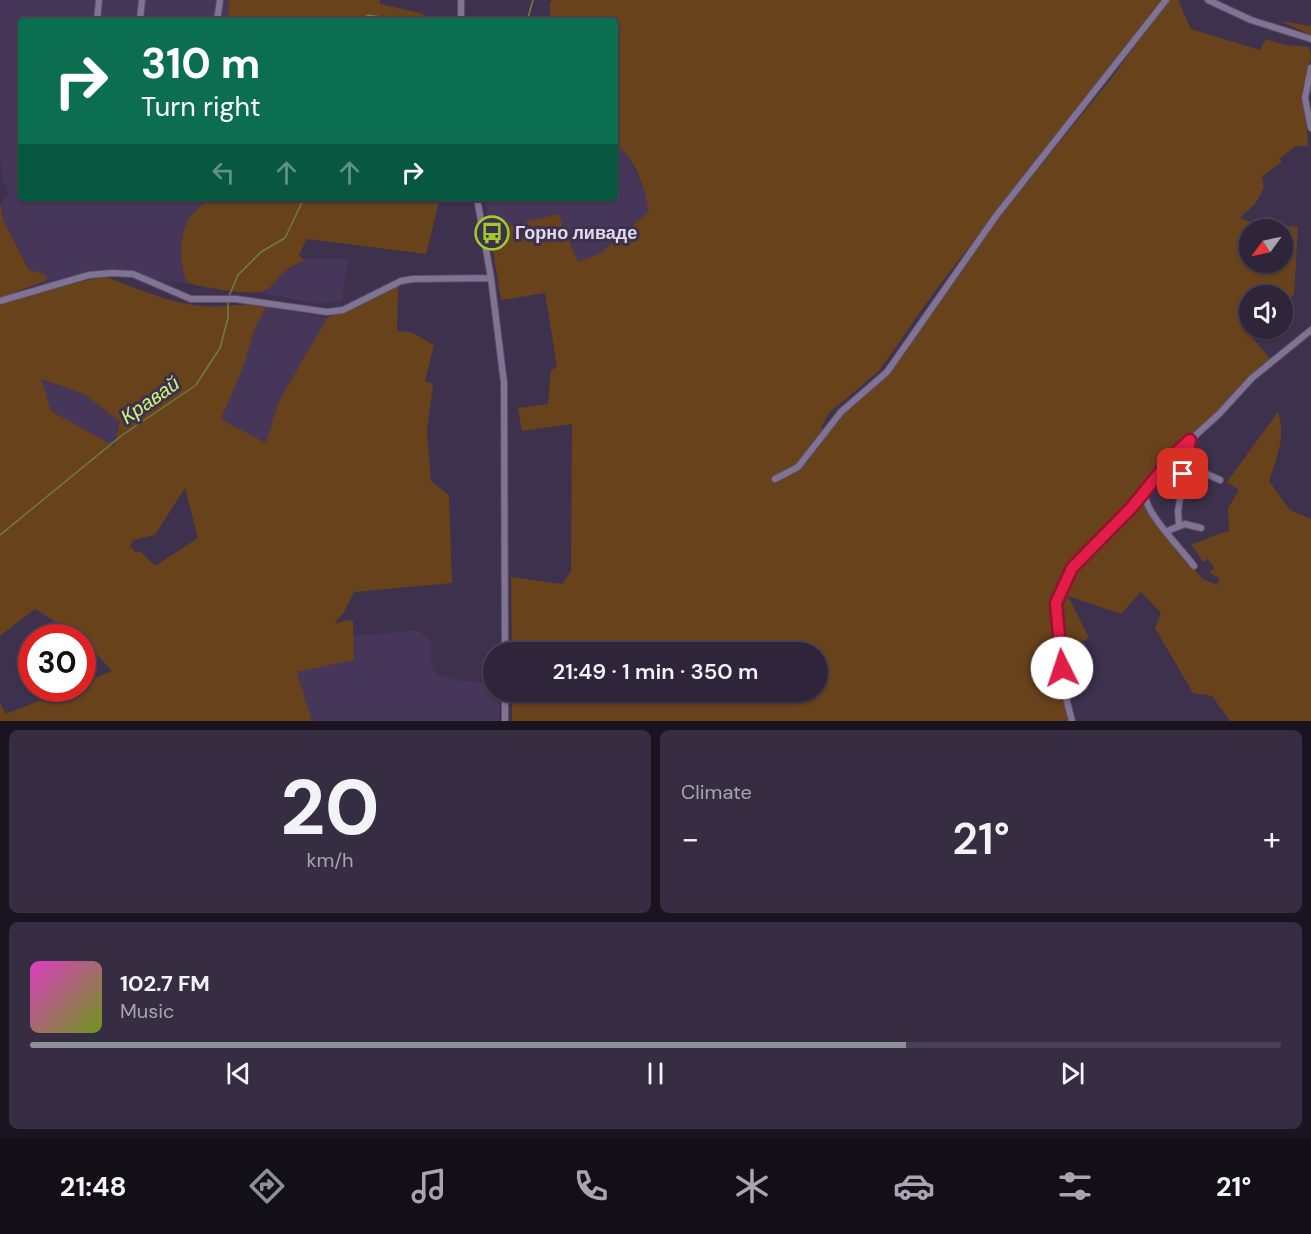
<!DOCTYPE html>
<meta charset="utf-8">
<style>
:root{--surface:#2e253a;--page:#362d42;--text:#f1f3f6;--muted:#a7a5af;--line:#494254;--accent:#8c9099}
body{margin:0;font-family:"DM Sans",sans-serif;background:var(--page);color:var(--text);height:100vh;display:flex;flex-direction:column;font-size:22px;white-space:nowrap}
*{box-sizing:border-box;margin:0}
p{font-size:20px;color:var(--muted)}
.icon{flex:none;width:33px;height:33px;fill:none;stroke:currentColor;stroke-width:2;stroke-linecap:round;stroke-linejoin:round}
.map{position:relative;height:721px;overflow:hidden}
.drawer{display:flex;flex-direction:column;gap:9px;padding:9px;background:#191420;flex:1}
.drawer>*{flex:none}
.hud{position:absolute;left:18px;top:18px;width:600px;height:183px;border-radius:6px;box-shadow:0 2px 4px #0004,0 0 0 2px var(--line);background:#0b6e4f;color:#fff;overflow:hidden}
.needle{width:39px;rotate:237deg}
.tools{position:absolute;left:1239px;top:219px;display:grid;gap:12px}
.tools a{display:grid;place-items:center;width:54px;height:54px;border-radius:50%;background:var(--surface);box-shadow:0 2px 4px #0004,0 0 0 2px var(--line);font-size:30px}
.speed{position:absolute;left:18px;top:624px;display:flex;gap:12px;font-size:30px;font-weight:700;text-align:center}
.speed>*{display:grid;place-content:center;width:78px;height:78px;border-radius:50%;background:var(--surface);box-shadow:0 2px 4px #0004,0 0 0 2px var(--line);line-height:1}
.speed .limit{border:9px solid #d22;background:#fff;color:#111}
.pin{position:absolute;display:grid;place-items:center;width:51px;height:51px;color:#fff;margin:-26px;border-radius:12px;box-shadow:0 3px 9px #0006}
.me{position:absolute;width:66px;margin:-33px;rotate:356deg;stroke-linejoin:round;filter:drop-shadow(0 0 4px #0008)}
.turn{display:flex;align-items:center;gap:21px;height:126px;padding:0 24px;font-size:27px}
.turn .icon{width:78px;height:78px;stroke-width:2.5}
.turn b{display:block;font-size:42px;line-height:51px}
.lanes{display:flex;align-items:center;height:57px;padding:0 24px;background:#0003;justify-content:center;gap:30px;direction:ltr}
.lanes .off{opacity:.35}
.big{font-size:45px;font-weight:600;line-height:1.1}
.drawer .tile{flex:1;display:flex;flex-direction:column;justify-content:center;gap:9px;min-width:0;padding:0 21px;border-radius:9px;background:var(--page)}
.drawer .dial{align-items:center;gap:0}
.dial b{font-size:78px;line-height:1}
.song{display:flex;align-items:center;gap:18px}
.cover{width:72px;height:72px;border-radius:9px;background:linear-gradient(135deg,hsl(310 70% 55%),hsl(80 70% 35%))}
.played{height:6px;border-radius:3px;background:linear-gradient(90deg,var(--accent) 70%,var(--line) 70%)}
.keys{display:flex;justify-content:space-around;direction:ltr}
.heat{display:flex;justify-content:space-between;align-items:center;font-size:33px;direction:ltr}
.drawer .tiles{flex:1;display:grid;gap:9px;grid-template-columns:1fr 1fr}
.tile:last-child{grid-column:span 2}
.trip{position:absolute;left:483px;top:642px;width:345px;height:60px;border-radius:30px;background:var(--surface);box-shadow:0 2px 4px #0004,0 0 0 2px var(--line);font-weight:600;line-height:60px;text-align:center}
.tab-bar{display:flex;height:96px;justify-content:space-around;align-items:center;background:#120f17;color:var(--muted)}
.tab-bar .icon{width:42px;height:42px}
.tab-bar .on{color:var(--accent)}
.tab-bar b{font-size:27px;color:var(--text)}
.map>svg:first-child{display:block}
.built{fill:#46375a}
.green{fill:#68421b;fill-rule:evenodd}
.lines{fill:none;stroke-linecap:round;stroke-linejoin:round}
.stream{stroke:#707b46;stroke-width:1.5}
.minor-casing{stroke:#594e66;stroke-width:8}
.minor{stroke:#807393;stroke-width:6}
.route-casing{stroke:#92132f;stroke-width:15}
.route{stroke:#e11d48;stroke-width:10}
.labels{text-anchor:middle;stroke-width:6;stroke-linejoin:round;paint-order:stroke}
.poi-label{font-size:18px;font-weight:bold;fill:#e0d9eb;stroke:#3d314d;text-anchor:start}
.water-label{font-size:20px;font-style:italic;fill:#cff477;stroke:#3d314d}
</style>
<div class="map">
<svg width="1311" height="721" viewBox="0 0 1311 721">
<rect width="100%" height="100%" fill="#3d314d"/>
<!-- built -->
<path class="built" d="M0,0H229L228,21H21V198H208L181,264L187,283L158,280L128,271L95,270L37,286L47,280L30,270L3,220L1,212L2,201L8,193L2,178L0,158Z
M615,144L625,150L646,194L649,211L601,253L578,262L558,215L490,231L484,198H615Z
M302,259H348L342,301L317,304L261,293L272,287L283,272L304,261Z
M266,307L327,318L278,403L266,443L221,419L243,368L254,331Z
M40,379L84,394L120,422L114,447L51,411Z
M418,630L431,641V667L437,674L455,680L493,683L494,692H500L499,721H312L297,672L354,660L352,636Z"/>
<!-- green -->
<path class="green" d="M229,0H380V4L421,13L430,21H256L250,17L244,21H228Z
M553,0H1161L935,291L879,371L829,413L821,427L823,431L838,409L885,370L983,237L1110,80L1169,0H1178L1191,29L1260,50L1266,39L1285,45L1309,47L1311,57L1304,88L1308,146H1296L1279,159L1282,162L1262,176L1264,188L1255,204L1240,218L1253,223L1298,227L1294,295L1283,304L1282,296H1250L1249,328L1246,330L1271,360L1183,446L1097,547L1143,498L1147,512L1192,567L1203,579L1217,585L1220,579L1209,572L1214,568L1208,559L1203,562L1191,544C1207,541 1211,534 1229,532L1228,508L1239,490L1227,482L1278,412C1286,435 1277,458 1269,481L1290,510L1311,519V721H1230L1212,696L1193,693L1155,628L1161,613L1141,592L1121,614L1068,596L1089,638L1069,648L1062,655L1071,721H512V692H818V652H512L511,577L562,584L571,571L572,424L522,431L518,408L548,404L551,370L557,367L545,293L501,300L490,231L558,214L578,262L601,253L649,211C645,189 635,156 615,144V21H550V2ZM1250,230H1282V262H1250Z
M1280,21L1311,26V35Z
M208,198H438L439,202L426,254L307,239L299,255L304,261C298,264 289,267 284,272C278,277 275,285 268,289C255,298 205,287 187,283C180,263 178,240 188,221C193,212 202,206 208,198Z
M0,201L3,220L29,270L45,274L47,280L0,298Z
M103,276C134,287 168,303 201,306C223,308 244,302 266,307L254,331L243,368L221,419L266,443L278,403L327,318L398,286L397,331L411,332L434,345L425,381L433,384L427,431L431,481L449,495L452,583L354,592L344,612L334,624L348,620L353,621L354,660L297,672L312,721H0V703L6,714L69,689L82,688L83,683L112,671L82,638L35,609L0,636V303ZM41,379L84,394L120,422L114,446L51,411ZM185,488L198,538L155,566L141,552H136L130,547L133,540L155,535Z"/>
<g class="lines">
<!-- stream -->
<path class="stream" d="M359,21L368,15L408,21
M527,21L533,0
M229,296L238,275L261,252L285,238L304,198
M0,535L121,436L196,385L220,348L228,318V301"/>
<defs>
<path id="minor" d="M461,0V21
M1208,0L1251,20L1311,39
M140,20L142,0
M97,21L99,0
M217,21L220,0
M1311,68L1305,98L1311,128
M477,198L491,278L504,383L505,652
M0,301L89,275L112,273L133,274L191,299H236L327,312L343,310L401,281L413,279L491,278
M1185,461L1189,466L1220,480
M775,479L798,467L841,412L887,372L996,216L1166,0
M1145,492C1143,512 1181,548 1194,566
M1179,525L1178,511L1190,441
M1167,531L1185,524L1201,528
M505,692V721
M1072,721L1063,686L1056,604L1072,568L1132,507L1176,453L1219,414L1252,378L1311,330"/>
</defs>
<!-- minor casing -->
<use href="#minor" class="minor-casing"/>
<!-- minor -->
<use href="#minor" class="minor"/>
</g>
<g class="lines">
<defs>
<path id="route" d="M1062,668L1056,603L1072,568L1132,507L1176,453L1190,440L1183,474"/>
</defs>
<!-- route casing -->
<use href="#route" class="route-casing"/>
<!-- route -->
<use href="#route" class="route"/>
</g>
<!-- icons -->
<defs>
<symbol id="bus-ring" viewBox="-11 -11 22 22"><circle r="9.5" fill="#3d314d" stroke="#a1c929" stroke-width="1.5"/><path d="M-5-6H5V4H4V6H2V4H-2V6H-4V4H-5ZM-3.5-4V0h7V-4ZM-3.5 1.2v1.5H-2V1.2ZM2 1.2v1.5H3.5V1.2Z" fill="#a1c929"/></symbol>
</defs>
<g fill-rule="evenodd">
<use href="#bus-ring" x="473" y="214" width="38" height="38"/>
</g>
<g class="labels">
<!-- poi labels -->
<g class="poi-label">
<text x="515" y="239">Горно ливаде</text>
</g>
<!-- water labels -->
<g class="water-label">
<text transform="translate(150 400) rotate(-35)" y="7">Кравай</text>
</g>
</g>
</svg>
<div class="tools">
<a><svg class="needle" viewBox="-14 -14 28 28"><path d="M0-13l5 13h-10z" fill="#e53935"/><path d="M0 13l5-13h-10z" fill="#a7a5af"/></svg></a>
<a><svg class="icon" aria-label="sound" viewBox="0 0 24 24"><path d="M4 9h4l5-4v14l-5-4H4zM17 9q2 3 0 6"/></svg></a>
</div>
<div class="speed"><div class="limit">30</div></div>
<div class="pin" style="left:1183px;top:474px;background:#d93025"><svg class="icon" aria-label="arrive" viewBox="0 0 24 24"><path d="M6 21V4h12l-3 4 3 4H6"/></svg></div>
<svg class="me" style="left:1062px;top:668px" viewBox="-20 -20 40 40"><circle r="19" fill="#fff"/><path d="M0-13L10 11 0 6-10 11z" fill="#e11d48"/></svg>
<div class="trip">21:49 · 1 min · 350 m</div>
<div class="hud">
<div class="turn"><svg class="icon" aria-label="right" viewBox="0 0 24 24"><path d="M7 20v-9h11M14 6l5 5-5 5"/></svg><div><b>310 m</b>Turn right</div></div>
<div class="lanes"><svg class="icon off" aria-label="left" viewBox="0 0 24 24"><path d="M17 20v-9H6M10 6l-5 5 5 5"/></svg><svg class="icon off" aria-label="ahead" viewBox="0 0 24 24"><path d="M12 20V5M6 11l6-6 6 6"/></svg><svg class="icon off" aria-label="ahead" viewBox="0 0 24 24"><path d="M12 20V5M6 11l6-6 6 6"/></svg><svg class="icon" aria-label="right" viewBox="0 0 24 24"><path d="M7 20v-9h11M14 6l5 5-5 5"/></svg></div>
</div>
</div>
<section class="drawer">
<div class="tiles">
<div class="tile dial"><b>20</b><p>km/h</p></div>
<div class="tile"><p>Climate</p>
<div class="heat"><a>−</a><b class="big">21°</b><a>+</a></div>
</div>
<div class="tile">
<div class="song"><i class="cover"></i><div><b>102.7 FM</b><p>Music</p></div></div>
<div class="played"></div>
<div class="keys"><svg class="icon" aria-label="previous" viewBox="0 0 24 24"><path d="M18 5L8 12l10 7zM5 5v14"/></svg><svg class="icon" aria-label="pause" viewBox="0 0 24 24"><path d="M8 5v14M16 5v14"/></svg><svg class="icon" aria-label="next" viewBox="0 0 24 24"><path d="M6 5l10 7-10 7zM19 5v14"/></svg></div>
</div>
</div>
</section>
<nav class="tab-bar">
<b>21:48</b>
<svg class="icon on" aria-label="directions" viewBox="0 0 24 24"><path d="M12 3l9 9-9 9-9-9zM9 14v-3h6M13 9l2 2-2 2"/></svg>
<svg class="icon" aria-label="music" viewBox="0 0 24 24"><path d="M9 18V5l10-2v13"/><circle cx="6" cy="18" r="3"/><circle cx="16" cy="16" r="3"/></svg>
<svg class="icon" aria-label="phone" viewBox="0 0 24 24"><path d="M5 4h4l2 5-3 2q2 4 5 5l2-3 5 2v4C11 20 4 13 5 4z"/></svg>
<svg class="icon" aria-label="climate" viewBox="0 0 24 24"><path d="M12 3v18M4 7l16 10M4 17L20 7"/></svg>
<svg class="icon" aria-label="car" viewBox="0 0 24 24"><path d="M5 17H2v-5l4-1 3-4h7l3 4 3 1v5h-3M9 17h6M6 11h13"/><circle cx="7" cy="17" r="2"/><circle cx="17" cy="17" r="2"/></svg>
<svg class="icon" aria-label="filters" viewBox="0 0 24 24"><path d="M4 7h16M4 17h16"/><circle cx="9" cy="7" r="2"/><circle cx="15" cy="17" r="2"/></svg>
<b>21°</b>
</nav>
